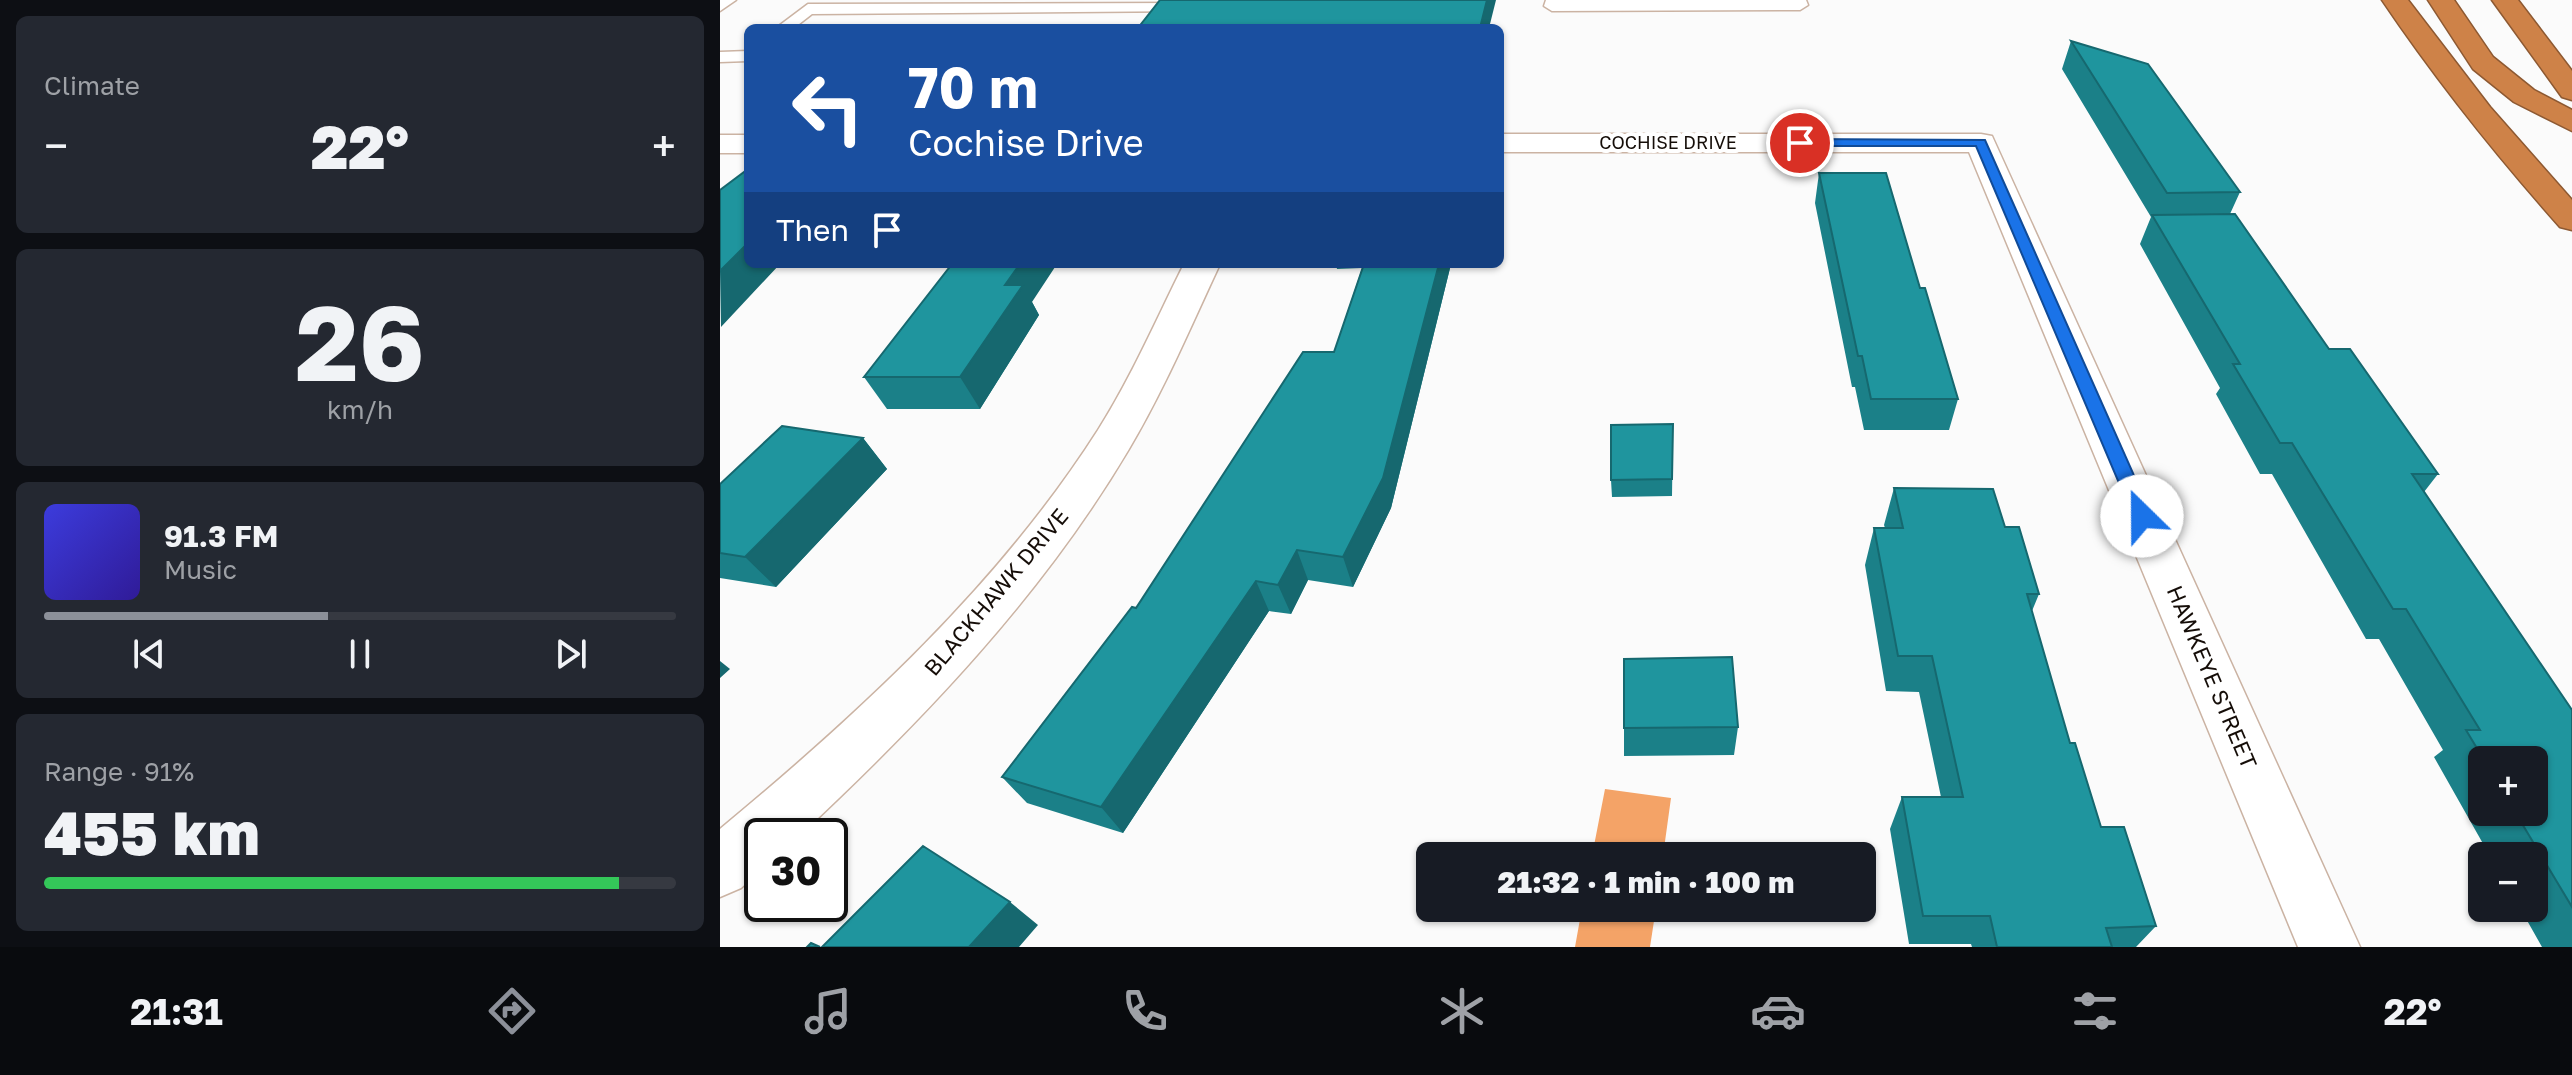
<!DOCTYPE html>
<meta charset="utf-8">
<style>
:root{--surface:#171b24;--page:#242831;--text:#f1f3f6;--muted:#9ea1a6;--line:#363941;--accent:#8c9099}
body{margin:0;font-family:"Golos Text",sans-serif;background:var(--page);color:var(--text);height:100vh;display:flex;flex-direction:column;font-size:30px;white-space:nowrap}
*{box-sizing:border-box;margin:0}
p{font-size:26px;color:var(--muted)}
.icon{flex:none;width:44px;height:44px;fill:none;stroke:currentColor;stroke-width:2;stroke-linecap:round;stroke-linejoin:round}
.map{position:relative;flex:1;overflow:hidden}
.side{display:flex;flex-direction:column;gap:16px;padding:16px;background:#0d0f14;width:720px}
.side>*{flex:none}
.top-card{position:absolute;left:24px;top:24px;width:760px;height:244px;border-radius:12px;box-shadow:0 2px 6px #0004;background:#1a4fa0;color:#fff;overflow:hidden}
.buttons{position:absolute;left:1748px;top:746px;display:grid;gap:16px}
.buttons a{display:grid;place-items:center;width:80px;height:80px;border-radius:12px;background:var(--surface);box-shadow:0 2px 6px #0004;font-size:40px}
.speed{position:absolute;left:24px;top:818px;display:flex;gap:16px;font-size:40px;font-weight:700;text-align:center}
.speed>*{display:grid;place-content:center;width:104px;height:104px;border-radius:50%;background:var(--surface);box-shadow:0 2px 6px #0004;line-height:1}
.speed .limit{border:4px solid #111;border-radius:12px;background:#fff;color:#111}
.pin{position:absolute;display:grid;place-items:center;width:68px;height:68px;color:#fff;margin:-34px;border:4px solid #fff;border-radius:50%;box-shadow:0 2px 8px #0007}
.me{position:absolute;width:88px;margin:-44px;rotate:337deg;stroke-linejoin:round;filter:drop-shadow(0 0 6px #0008)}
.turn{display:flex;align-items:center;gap:28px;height:168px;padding:0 32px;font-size:36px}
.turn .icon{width:104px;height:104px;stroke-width:2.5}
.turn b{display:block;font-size:56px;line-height:68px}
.then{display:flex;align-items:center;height:76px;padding:0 32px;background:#0003;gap:16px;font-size:30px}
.big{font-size:60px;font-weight:800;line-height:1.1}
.side .card{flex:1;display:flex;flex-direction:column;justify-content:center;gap:12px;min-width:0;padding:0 28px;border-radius:12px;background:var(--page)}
.side .dial{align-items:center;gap:0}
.dial b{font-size:104px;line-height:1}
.song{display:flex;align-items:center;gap:24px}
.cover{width:96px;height:96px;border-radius:12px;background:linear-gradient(135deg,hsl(240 70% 55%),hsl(250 70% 35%))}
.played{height:8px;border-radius:4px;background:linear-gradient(90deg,var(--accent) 45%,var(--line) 45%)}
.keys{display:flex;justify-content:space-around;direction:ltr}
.heat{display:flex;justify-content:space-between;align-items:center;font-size:44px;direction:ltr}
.charge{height:12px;border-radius:6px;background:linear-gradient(90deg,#34c759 91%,var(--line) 0)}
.trip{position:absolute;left:696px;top:842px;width:460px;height:80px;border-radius:12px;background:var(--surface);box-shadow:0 2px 6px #0004;font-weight:800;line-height:80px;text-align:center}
.menu{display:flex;height:128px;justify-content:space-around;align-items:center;background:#090b0e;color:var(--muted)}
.menu .icon{width:56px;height:56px}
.menu .active{color:var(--accent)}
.menu b{font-size:36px;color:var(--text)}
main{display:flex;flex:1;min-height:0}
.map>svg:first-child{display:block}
.water{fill:#f4a367}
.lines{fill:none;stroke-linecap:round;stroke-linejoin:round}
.lane-casing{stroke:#cbb3a3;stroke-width:3}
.street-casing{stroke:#cbb3a3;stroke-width:3}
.highway-casing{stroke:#8d5932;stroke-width:3}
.lane{fill:#fff;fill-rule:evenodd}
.street{fill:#fff;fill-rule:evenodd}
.highway{fill:#ce8248;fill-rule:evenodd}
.wall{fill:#1b8088;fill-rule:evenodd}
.shaded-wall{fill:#16686f}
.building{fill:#1f959e;stroke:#16686f;stroke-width:2}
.route{fill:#1a73e8;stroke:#114b97;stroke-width:2}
.labels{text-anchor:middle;stroke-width:8;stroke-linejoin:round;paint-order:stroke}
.far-street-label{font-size:18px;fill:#150d08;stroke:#fff}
.street-label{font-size:22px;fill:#150d08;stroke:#fff}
</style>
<main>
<section class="side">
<div class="card"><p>Climate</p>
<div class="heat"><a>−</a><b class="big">22°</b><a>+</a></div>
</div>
<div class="card dial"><b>26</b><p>km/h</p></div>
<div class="card">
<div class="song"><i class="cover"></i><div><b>91.3 FM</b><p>Music</p></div></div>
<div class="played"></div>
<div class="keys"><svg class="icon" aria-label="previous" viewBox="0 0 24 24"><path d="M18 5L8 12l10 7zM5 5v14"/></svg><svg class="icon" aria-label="pause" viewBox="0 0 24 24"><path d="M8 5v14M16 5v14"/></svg><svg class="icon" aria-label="next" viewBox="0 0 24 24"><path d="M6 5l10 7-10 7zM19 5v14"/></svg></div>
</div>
<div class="card"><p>Range · 91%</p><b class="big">455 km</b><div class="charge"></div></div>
</section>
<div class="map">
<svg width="1852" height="947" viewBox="0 0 1852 947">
<rect width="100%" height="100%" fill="#fbfbfb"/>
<!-- water -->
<path class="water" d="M885,789L951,798L943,856H872Z
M862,908H936L930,947H855Z"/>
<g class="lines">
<defs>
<path id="lane" d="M0,0H16L0,11Z
M826,0H1086L1088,5L1080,10L832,11L824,6Z
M468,3L473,5V11L92,14L74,28H56L88,4Z
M28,51V61L0,62V52Z"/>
<path id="street" d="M780,134H1261L1272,136L1640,947H1578L1249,152H780Z
M0,135H28V153H0Z
M464,264H500C471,326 444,390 409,449C322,596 203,720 79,836H42V869L21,888L0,897V829C140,713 279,585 378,430C411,378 436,320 464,264Z"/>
<path id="highway" d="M1662,0H1688L1770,107L1852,200V230L1840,227C1776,155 1716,80 1662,0Z
M1708,0H1734L1773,57L1814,90L1852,110V131L1794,102L1753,69Z
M1772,0H1798L1852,71V100L1842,97Z"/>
</defs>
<!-- lane casing -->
<use href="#lane" class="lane-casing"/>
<!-- street casing -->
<use href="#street" class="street-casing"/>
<!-- highway casing -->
<use href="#highway" class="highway-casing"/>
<!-- lane -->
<use href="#lane" class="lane"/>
<!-- street -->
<use href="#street" class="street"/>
<!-- highway -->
<use href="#highway" class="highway"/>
</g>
<!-- wall -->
<path class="wall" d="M1351,41L1520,192L1510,214L1609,349L1718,474L1704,492L1852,710V947H1822L1800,908H1814V856H1770L1714,757L1723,750L1659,639H1646L1552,474H1540L1496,394L1500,388L1420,244L1431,217L1342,69ZM1762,760H1814V812H1762Z
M1099,173L1200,288L1238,399L1229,430H1144L1135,387H1132L1095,203Z
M616,264H731L671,508L633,587L588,580L571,614L549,611L403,833L307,803L282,777L416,608L614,352L642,268L617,269Z
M312,302L319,315L260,409H167L144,377Z
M953,424L952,496L892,497L891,480Z
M143,438L167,469L56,587L0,578V484Z
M1174,488L1285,527L1319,594L1312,611L1350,743L1381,827L1436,926L1416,947H1252L1251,944H1189L1170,829L1182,797H1221L1199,692L1166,691L1145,565L1154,528H1165L1164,525Z
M1018,727L1014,755L904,756V728Z"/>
<!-- shaded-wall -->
<path class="shaded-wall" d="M767,0H776L769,28H760Z
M28,243V264H60L1,327L0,271Z
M300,264H337L312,302L319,315L260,409L240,377L285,285Z
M719,264H731L671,508L633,587L623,557Z
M143,438L167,469L56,587L25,557Z
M577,550L588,580L571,614L558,585Z
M536,581L549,611L403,833L381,807Z
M0,661L10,669L0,678Z
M290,902L318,925L299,947H249Z"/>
<!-- building -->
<path class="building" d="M440,0H767L760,28H418Z
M1351,41L1428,64L1520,192L1447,193Z
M28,169V243L0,271V190Z
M1099,173H1166L1200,288H1205L1238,399H1151L1142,356H1138Z
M1515,214L1609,349H1630L1718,474H1692L1852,710V907L1795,812H1814V760H1764L1746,730H1760L1686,609H1673L1572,443H1560L1513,364H1520L1432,215Z
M232,264H300L285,285H303L240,377H144Z
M644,264H719L663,478L623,557L577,550L558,585L536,581L381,807L282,777L412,607L416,608L583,352H614Z
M953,424L952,479L891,480V425Z
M62,426L143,438L25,557L0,553V484Z
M1174,488L1273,489L1285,527H1299L1319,594H1307L1350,743H1355L1381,827H1404L1436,926L1386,928L1392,947H1277L1270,916H1203L1182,797H1243L1212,656H1178L1154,528H1183Z
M1012,657L1018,727L904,728V659Z
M203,846L290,902L249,947H102Z
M91,943L100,947H87Z"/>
<!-- route -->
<path class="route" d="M1080,139L1265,140L1432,516L1429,521H1416L1413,516L1256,146H1076V140Z"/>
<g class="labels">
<!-- far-street labels -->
<g class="far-street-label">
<text x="948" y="149">COCHISE DRIVE</text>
</g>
<!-- street labels -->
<g class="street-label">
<text transform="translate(276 592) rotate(-50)" y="8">BLACKHAWK DRIVE</text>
<text transform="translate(1492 677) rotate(67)" y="8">HAWKEYE STREET</text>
</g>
</g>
</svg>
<div class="buttons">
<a>+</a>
<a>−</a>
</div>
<div class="speed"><div class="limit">30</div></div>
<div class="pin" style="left:1080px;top:143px;background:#d93025"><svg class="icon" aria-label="arrive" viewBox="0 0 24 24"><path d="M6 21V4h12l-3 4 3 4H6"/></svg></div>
<svg class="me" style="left:1422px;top:516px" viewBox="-20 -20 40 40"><circle r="19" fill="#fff"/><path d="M0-13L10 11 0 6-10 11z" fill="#1a73e8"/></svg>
<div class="trip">21:32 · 1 min · 100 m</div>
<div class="top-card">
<div class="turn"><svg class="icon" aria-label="left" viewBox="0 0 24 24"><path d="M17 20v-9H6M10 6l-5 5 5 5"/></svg><div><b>70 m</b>Cochise Drive</div></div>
<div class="then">Then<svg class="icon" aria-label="arrive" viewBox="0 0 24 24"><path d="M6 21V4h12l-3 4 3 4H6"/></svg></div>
</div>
</div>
</main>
<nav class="menu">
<b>21:31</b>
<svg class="icon active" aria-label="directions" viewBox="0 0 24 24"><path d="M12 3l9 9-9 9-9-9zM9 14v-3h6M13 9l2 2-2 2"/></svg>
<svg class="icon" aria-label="music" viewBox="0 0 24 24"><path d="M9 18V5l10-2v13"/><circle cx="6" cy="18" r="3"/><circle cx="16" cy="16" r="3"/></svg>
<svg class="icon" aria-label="phone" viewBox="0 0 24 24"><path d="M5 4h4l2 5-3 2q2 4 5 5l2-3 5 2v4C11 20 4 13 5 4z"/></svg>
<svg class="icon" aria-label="climate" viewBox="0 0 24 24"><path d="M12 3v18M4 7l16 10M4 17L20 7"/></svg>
<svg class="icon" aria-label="car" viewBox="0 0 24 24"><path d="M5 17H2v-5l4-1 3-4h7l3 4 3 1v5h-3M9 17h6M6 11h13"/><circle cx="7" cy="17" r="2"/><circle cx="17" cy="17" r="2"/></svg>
<svg class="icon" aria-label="filters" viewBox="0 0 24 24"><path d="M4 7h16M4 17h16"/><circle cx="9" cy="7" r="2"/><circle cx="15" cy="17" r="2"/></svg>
<b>22°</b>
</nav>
